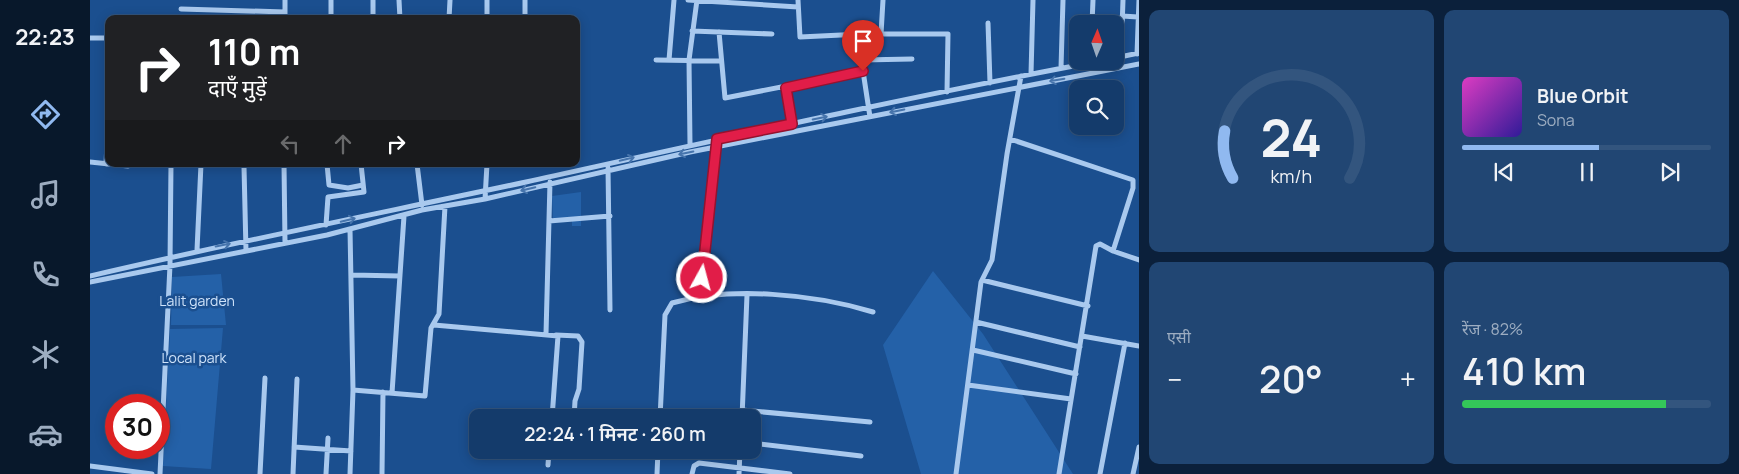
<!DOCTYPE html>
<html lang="hi">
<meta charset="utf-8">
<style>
:root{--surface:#143b6b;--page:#214673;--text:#f1f3f6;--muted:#9dadc1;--line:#33557e;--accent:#90b9f0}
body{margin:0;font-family:Manrope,"Noto Sans Devanagari",sans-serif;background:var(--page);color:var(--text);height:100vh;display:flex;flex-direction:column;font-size:19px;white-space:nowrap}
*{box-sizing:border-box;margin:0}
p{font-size:16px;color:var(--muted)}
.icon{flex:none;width:28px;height:28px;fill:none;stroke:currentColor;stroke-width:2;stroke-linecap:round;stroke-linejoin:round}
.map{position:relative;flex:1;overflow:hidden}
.sheet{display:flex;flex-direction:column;gap:10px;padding:10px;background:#0b203b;width:600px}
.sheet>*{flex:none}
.guide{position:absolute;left:15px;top:15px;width:475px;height:152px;border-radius:10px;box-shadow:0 2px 12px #0003,0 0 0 1px var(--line);background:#202124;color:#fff;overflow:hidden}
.needle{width:32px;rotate:2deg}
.controls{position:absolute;left:979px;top:15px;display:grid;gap:10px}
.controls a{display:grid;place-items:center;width:55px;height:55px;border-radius:10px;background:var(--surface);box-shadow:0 2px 12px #0003,0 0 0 1px var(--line);font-size:25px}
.speed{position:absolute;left:15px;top:394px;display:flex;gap:10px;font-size:25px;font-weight:700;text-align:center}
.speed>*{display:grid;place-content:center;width:65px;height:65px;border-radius:50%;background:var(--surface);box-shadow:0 2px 12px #0003,0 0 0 1px var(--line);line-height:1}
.speed .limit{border:8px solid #d22;background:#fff;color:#111}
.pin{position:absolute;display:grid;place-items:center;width:42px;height:42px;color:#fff;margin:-51px -21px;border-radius:50% 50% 50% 0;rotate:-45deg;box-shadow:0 0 5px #0007}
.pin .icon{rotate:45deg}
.me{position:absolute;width:55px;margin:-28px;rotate:7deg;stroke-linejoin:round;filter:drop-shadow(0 0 4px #0008)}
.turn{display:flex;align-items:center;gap:18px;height:105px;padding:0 20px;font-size:22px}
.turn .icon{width:65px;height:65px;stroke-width:2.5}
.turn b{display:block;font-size:35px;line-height:42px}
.lanes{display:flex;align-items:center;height:48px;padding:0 20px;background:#0003;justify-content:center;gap:25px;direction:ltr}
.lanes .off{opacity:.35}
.big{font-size:38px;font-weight:600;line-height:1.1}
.sheet .tile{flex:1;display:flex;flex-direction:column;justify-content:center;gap:8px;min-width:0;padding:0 18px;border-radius:10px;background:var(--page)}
.sheet .dial{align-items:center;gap:0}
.dial svg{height:130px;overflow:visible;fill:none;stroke:var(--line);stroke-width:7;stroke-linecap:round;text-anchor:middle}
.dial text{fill:var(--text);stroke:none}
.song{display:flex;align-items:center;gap:15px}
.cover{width:60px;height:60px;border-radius:8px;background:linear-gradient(135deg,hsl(310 70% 55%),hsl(250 70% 35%))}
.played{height:5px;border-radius:2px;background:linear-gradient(90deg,var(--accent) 55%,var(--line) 55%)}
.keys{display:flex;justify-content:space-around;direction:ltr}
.heat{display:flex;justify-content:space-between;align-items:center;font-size:28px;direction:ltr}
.charge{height:8px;border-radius:4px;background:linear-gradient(90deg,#34c759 82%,var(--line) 0)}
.sheet .tiles{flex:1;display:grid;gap:10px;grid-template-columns:repeat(2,1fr)}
.trip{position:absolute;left:379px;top:409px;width:292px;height:50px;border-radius:10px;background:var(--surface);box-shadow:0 2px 12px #0003,0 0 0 1px var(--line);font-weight:600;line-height:50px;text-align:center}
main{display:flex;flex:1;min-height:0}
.tabs{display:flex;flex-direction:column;width:90px;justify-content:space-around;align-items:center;background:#08182b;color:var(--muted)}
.tabs .icon{width:35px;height:35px}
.tabs .on{color:var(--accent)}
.tabs b{font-size:22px;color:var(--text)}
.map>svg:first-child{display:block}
.green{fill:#2461a8}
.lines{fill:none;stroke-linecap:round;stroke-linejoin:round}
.minor{stroke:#a9c9ee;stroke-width:5}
.oneway{stroke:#4674ac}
.route-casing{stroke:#92132f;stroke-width:12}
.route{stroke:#e11d48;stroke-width:9}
.labels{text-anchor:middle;stroke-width:5;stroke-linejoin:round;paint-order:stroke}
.park-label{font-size:14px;fill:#cfe3fa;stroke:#1b4f8f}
</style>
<main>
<nav class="tabs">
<b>22:23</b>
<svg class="icon on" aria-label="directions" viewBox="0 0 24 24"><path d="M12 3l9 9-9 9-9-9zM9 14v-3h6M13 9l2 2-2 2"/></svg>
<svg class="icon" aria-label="music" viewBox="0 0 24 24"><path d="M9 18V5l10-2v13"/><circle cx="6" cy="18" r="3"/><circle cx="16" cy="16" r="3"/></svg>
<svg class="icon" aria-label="phone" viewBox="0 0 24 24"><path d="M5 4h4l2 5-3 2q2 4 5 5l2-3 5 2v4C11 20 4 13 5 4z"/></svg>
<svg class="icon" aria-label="climate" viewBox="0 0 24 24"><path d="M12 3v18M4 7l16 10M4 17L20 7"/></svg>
<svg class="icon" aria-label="car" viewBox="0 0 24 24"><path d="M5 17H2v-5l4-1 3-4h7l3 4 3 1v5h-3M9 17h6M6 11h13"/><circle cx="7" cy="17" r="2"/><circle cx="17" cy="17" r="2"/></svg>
</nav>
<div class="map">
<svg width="1049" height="474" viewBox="0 0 1049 474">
<rect width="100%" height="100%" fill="#1b4f8f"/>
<!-- green -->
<path class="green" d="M491,192V226H482V220L463,221L462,196Z
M843,271L893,334L983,474H831L793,345Z
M131,274L136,325H81L82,277Z
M133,328L121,469L73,466L80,329Z"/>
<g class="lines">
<!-- minor -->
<path class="minor" d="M195,0V19
M241,0V19
M283,0V19
M309,0L310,19
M598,0L708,7
M708,0L710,37L772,34H858L857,92
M91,9L195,12
M1032,16L1048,17
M359,19L360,0
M397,19V0
M435,19V0
M898,23L900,83
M1002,24L1003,0
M602,31L682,34
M629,32L635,98L773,71
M772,34L773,71L780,117
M791,34L793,0
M0,38H19
M1047,54L1049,0
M1031,57L1033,0
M1025,58L1049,53
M566,60L630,61
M579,60L584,0
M772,60L822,59
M971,68L973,0
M941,74L943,0
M696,88L702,126
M920,139L1043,180V188L1023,251
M600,145L599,60L607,0
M0,162L38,166
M16,164L19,101
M194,164L195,243
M237,164L239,185L258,188L273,185
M327,164L332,205
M154,167L156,251
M518,168L520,310
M395,199L397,164
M459,221L520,216
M236,225L238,197L274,192L271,164
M260,229L263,390L260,474
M107,250L111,164
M262,275L310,276
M0,276C145,242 291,213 436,182C627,140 818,97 1010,61
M892,280L998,306
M0,282L237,235L332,210L395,199L600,152L1049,64
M609,297L627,139
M886,322L990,347
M344,325L468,336L462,418
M456,334L460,182
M466,335L488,336L492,342L489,389L485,401L484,418
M992,336L1049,346
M883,350L986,374
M878,385L981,399
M263,390L335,396L341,328L349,314L355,206
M302,393L314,216
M652,410L780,422
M570,418L575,315L582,303C641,286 724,294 783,312
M652,418L657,295
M662,443L771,456
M204,447L261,451
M458,465L459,450
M0,466L62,474
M70,474L80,265L81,164
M170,474L175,378
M203,474L207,379
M236,474L238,438
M292,474L293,392
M567,474L568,450
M602,474L604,466L609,463L700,474
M649,474L650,450
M866,474L891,282L902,260L917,154L931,76
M969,474L1006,246L1010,244L1023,251L1049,260
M1010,474L1035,343
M1043,474L1049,447"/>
</g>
<!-- one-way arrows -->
<defs><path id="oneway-shaft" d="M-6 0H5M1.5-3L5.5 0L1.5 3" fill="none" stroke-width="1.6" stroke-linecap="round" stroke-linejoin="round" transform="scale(1.25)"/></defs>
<g class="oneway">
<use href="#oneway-shaft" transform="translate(967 80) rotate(170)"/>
<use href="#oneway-shaft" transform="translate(807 111) rotate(168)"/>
<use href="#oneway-shaft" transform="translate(730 118) rotate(-11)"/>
<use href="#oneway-shaft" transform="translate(596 153) rotate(168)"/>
<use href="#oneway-shaft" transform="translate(537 159) rotate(-13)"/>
<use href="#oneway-shaft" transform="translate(438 189) rotate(167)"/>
<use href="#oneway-shaft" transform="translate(258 220) rotate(-14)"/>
<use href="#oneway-shaft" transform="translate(133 245) rotate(-12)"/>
</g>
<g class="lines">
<defs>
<path id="route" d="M612,278L627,139L702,124L696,88L773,71"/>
</defs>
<!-- route casing -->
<use href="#route" class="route-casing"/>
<!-- route -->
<use href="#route" class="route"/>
</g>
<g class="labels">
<!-- park labels -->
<g class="park-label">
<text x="107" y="306">Lalit garden</text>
<text x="104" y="363">Local park</text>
</g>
</g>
</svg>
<div class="controls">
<a><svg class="needle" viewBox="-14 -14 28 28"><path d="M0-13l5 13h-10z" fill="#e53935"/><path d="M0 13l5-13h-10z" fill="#9dadc1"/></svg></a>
<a><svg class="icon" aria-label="search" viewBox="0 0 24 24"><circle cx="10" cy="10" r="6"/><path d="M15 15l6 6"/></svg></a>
</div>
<div class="speed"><div class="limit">30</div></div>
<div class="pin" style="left:773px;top:71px;background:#d93025"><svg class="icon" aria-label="arrive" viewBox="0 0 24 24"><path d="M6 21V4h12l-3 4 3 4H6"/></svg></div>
<svg class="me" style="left:612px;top:278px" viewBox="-20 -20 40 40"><circle r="17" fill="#e11d48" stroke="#fff" stroke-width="3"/><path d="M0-11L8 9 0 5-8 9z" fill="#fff"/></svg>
<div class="trip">22:24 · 1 मिनट · 260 m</div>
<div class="guide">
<div class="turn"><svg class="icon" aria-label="right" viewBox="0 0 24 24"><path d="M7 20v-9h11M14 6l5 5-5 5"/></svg><div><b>110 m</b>दाएँ मुड़ें</div></div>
<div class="lanes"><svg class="icon off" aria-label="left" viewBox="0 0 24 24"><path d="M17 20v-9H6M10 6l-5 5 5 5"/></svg><svg class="icon off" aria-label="ahead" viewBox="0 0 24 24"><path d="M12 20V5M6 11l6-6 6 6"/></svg><svg class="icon" aria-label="right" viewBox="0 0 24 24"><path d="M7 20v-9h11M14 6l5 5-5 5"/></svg></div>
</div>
</div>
<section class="sheet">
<div class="tiles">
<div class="tile dial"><svg viewBox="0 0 100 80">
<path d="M14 69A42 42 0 1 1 86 69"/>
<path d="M14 69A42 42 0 0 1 9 40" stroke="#90b9f0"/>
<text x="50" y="56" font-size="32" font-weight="700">24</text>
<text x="50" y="72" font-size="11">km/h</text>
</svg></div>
<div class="tile">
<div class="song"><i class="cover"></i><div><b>Blue Orbit</b><p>Sona</p></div></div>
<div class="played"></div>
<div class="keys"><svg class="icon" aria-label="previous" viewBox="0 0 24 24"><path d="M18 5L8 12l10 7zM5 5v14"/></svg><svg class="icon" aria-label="pause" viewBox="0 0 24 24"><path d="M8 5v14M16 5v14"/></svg><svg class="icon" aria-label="next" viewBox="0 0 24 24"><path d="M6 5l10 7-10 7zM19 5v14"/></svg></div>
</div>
<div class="tile"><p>एसी</p>
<div class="heat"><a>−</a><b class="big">20°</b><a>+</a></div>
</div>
<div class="tile"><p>रेंज · 82%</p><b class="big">410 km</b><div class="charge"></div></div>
</div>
</section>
</main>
